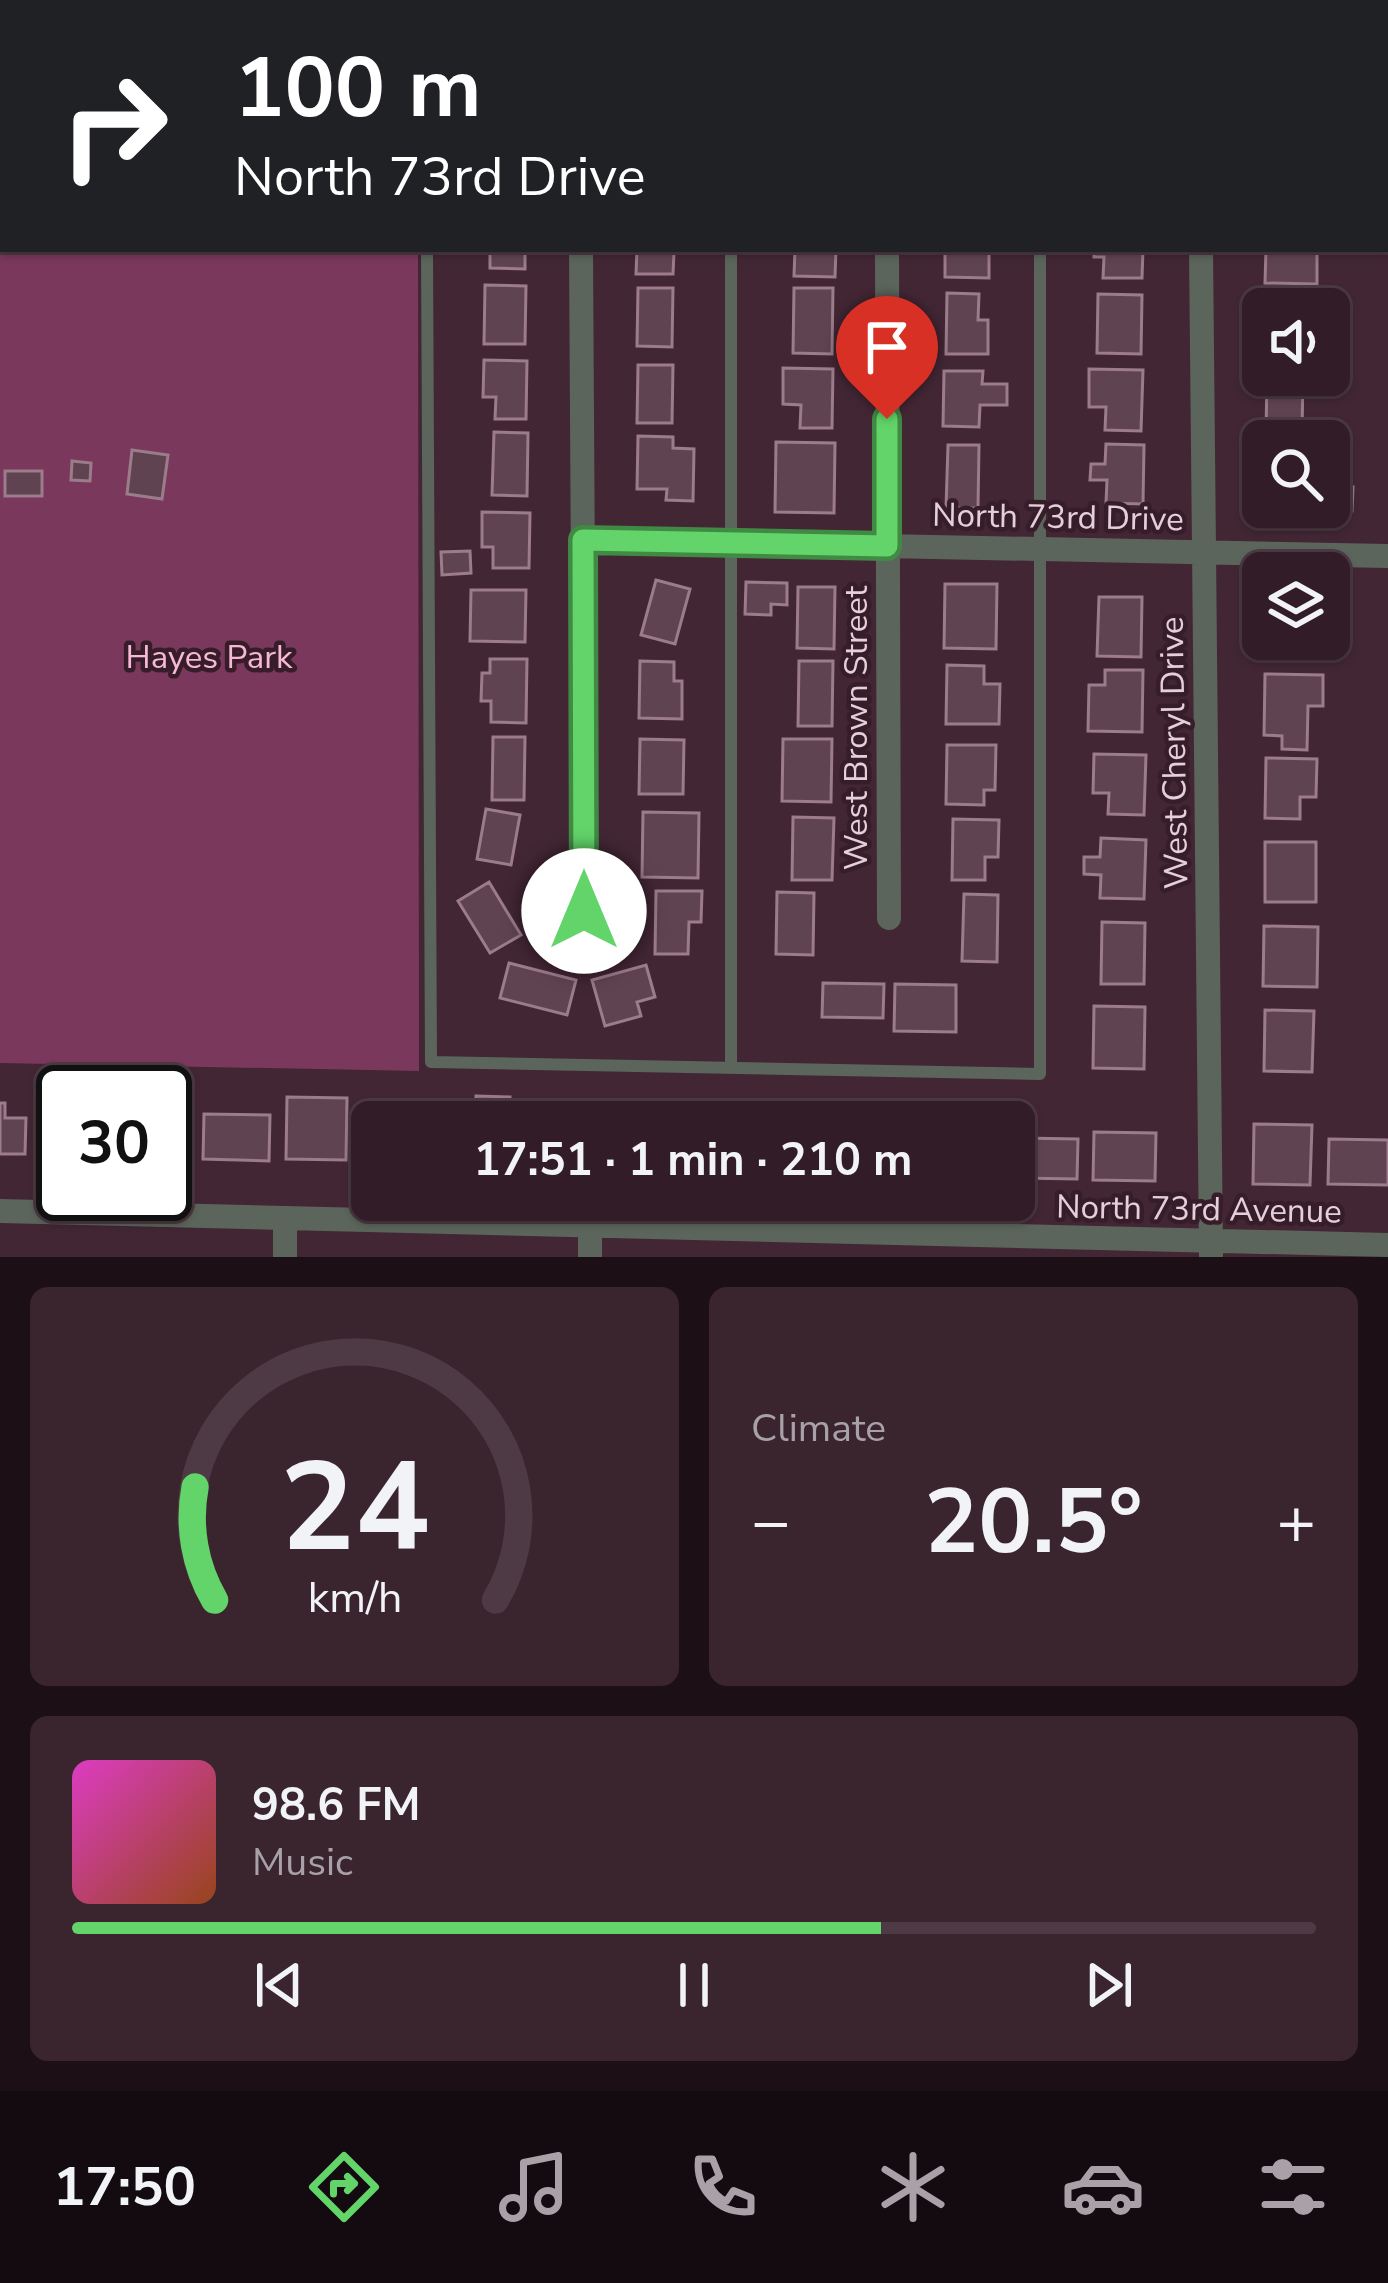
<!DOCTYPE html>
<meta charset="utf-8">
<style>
:root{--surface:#321c27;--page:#3a252f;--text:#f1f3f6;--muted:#a8a1a7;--line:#4d3a44;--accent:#62d469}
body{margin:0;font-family:"Nunito Sans",sans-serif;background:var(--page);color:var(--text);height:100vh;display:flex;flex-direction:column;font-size:45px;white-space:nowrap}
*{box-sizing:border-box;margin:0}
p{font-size:39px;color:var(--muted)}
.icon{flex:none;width:66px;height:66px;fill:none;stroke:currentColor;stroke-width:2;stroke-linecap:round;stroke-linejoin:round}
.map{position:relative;height:1257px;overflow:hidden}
.sheet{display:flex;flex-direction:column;gap:30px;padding:30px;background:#1c0f15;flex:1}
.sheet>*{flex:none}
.top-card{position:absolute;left:0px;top:0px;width:1389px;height:252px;box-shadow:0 3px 9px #0004,0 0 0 3px var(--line);background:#202124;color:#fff;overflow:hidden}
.tools{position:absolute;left:1242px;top:288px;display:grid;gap:24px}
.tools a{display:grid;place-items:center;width:108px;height:108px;border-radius:18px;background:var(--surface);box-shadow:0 3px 9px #0004,0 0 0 3px var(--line);font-size:60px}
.speed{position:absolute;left:36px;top:1065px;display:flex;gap:24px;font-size:60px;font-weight:700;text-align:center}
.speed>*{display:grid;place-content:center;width:156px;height:156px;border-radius:50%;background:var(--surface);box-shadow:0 3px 9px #0004,0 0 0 3px var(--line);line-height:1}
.speed .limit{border:6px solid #111;border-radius:18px;background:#fff;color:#111}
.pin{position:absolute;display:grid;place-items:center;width:102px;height:102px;color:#fff;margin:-123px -51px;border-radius:50% 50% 50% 0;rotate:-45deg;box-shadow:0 0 12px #0007}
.pin .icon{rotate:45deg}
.me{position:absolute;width:132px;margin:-66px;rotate:0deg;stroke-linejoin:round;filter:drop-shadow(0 0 9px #0008)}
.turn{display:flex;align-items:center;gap:42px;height:252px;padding:0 36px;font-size:54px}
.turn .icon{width:156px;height:156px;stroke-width:2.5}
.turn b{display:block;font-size:84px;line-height:102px}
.big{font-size:90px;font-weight:700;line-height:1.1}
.sheet .tile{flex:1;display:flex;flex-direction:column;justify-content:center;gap:18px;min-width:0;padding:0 42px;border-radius:18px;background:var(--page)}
.sheet .dial{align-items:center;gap:0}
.dial svg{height:312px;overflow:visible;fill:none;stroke:var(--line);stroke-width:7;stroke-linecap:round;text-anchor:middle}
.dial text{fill:var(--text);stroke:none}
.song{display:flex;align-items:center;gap:36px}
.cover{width:144px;height:144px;border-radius:18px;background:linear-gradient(135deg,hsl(310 70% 55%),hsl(20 70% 35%))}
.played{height:12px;border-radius:6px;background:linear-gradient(90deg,var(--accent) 65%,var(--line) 65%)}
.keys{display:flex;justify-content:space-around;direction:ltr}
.heat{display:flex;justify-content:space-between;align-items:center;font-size:66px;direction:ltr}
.sheet .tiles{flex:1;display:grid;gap:30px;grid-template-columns:1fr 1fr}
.tile:last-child{grid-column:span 2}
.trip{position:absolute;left:351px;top:1101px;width:684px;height:120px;border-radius:18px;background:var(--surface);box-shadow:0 3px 9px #0004,0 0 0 3px var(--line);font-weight:700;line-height:120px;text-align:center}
.menu{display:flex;height:192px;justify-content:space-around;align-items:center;background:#140b10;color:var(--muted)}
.menu .icon{width:84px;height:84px}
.menu .current{color:var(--accent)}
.menu b{font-size:54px;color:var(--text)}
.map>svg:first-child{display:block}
.green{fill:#7a385c}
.building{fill:#604351;stroke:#9c7b8b;stroke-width:3}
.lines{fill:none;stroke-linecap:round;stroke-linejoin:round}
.service{stroke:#5b655b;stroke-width:12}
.minor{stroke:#5b655b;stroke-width:24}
.route-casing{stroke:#408a44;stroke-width:30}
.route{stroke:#62d469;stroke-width:21}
.labels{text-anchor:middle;stroke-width:9;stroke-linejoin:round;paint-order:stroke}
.street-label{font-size:33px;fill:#e3d0d9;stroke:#371d2a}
.park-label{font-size:33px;fill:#f6b8d5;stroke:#371d2a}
</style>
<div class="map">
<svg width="1388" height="1257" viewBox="0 0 1388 1257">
<rect width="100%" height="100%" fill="#422634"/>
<!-- green -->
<path class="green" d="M0,0H418V3H3V249H418L419,1071L0,1063Z"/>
<!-- building -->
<path class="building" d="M490,249H525V269L490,268Z
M637,249H680V252H674L673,274H636Z
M795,249H836L835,277L794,276Z
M945,249H989V278L945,277Z
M1094,249H1143L1142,278H1103L1104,257H1094Z
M1266,249H1317V284L1265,283Z
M485,285L526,286L525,344H484Z
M638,288H673L672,347L637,346Z
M794,288H833L832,354L793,353Z
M947,293L979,294L978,320H988V354H946Z
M1098,294L1142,295L1141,354L1097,353Z
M1266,297L1303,298V309H1266Z
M484,360L527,361L526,419H495L496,397H483Z
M638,365H673L672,423H637Z
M783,368L833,369L832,428H800L801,405L783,404Z
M1089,369L1143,370L1141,431L1105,430L1106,407H1089Z
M944,371H983L982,384H1007V405H980L979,427L943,426Z
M1267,375H1303L1302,434H1266Z
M494,432L528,433L527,496L492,495Z
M638,436L673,437V448L694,449L693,501L666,500L667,489H637Z
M776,442L835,443L834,513L775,512Z
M1106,444L1144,445L1143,504L1106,503L1107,480H1090L1091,464H1105Z
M948,445H979L978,508H946Z
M1263,447V507H1329V486L1353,487L1352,511L1260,507Z
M132,450L168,455L162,499L127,494Z
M72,461L91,463L90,481L71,480Z
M5,471H42V496H5Z
M482,512L530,513L529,568H493V547H482Z
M470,551L471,573L442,575L441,552Z
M656,580L690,589L675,644L641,635Z
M746,582L787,583V605L771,604V615L745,614Z
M945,584H997L996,649L944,648Z
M798,587H835L834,649L797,648Z
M471,590H526L525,642L470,641Z
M1099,597H1142L1141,657L1097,656Z
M1265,639H1318V661L1264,660Z
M490,659H527L526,723L491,722V701H481L482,673H490Z
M640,661L674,662V681H682V719L639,718Z
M799,661H833L832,726H798Z
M947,665L984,666V684H1000L999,724H946Z
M1105,670H1143L1142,732L1088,731L1089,685H1105Z
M1265,674L1323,675V706H1308L1307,750L1282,749V736L1264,735Z
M493,737H525L524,800H492Z
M640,739L684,740L683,794H639Z
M783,739H832L831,802L782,801Z
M947,745H996L995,790H984V805L946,804Z
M1094,754L1146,755L1144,815L1108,814L1109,793H1093Z
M1266,758L1317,759L1316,797H1300V819L1265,818Z
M486,809L520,815L511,865L477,859Z
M643,812L699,813L698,878L642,877Z
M793,817L834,818L832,880H792Z
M953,819L999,820L998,857H985V880H952Z
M1101,838L1146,840L1144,899L1100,898L1101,875L1084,874V857H1100Z
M1265,842H1316V902H1265Z
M489,882L521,935L490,953L458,901Z
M656,891H702L701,922H689L688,954H655Z
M777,892L814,893L813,955L776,954Z
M964,894L998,895L997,962L962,961Z
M1102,922L1145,923L1144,984H1101Z
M1264,926L1318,927L1317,987L1263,986Z
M509,963L576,980L567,1015L500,998Z
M646,965L655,997L637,1002L641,1016L605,1026L592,980Z
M823,983L884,984L883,1018L822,1017Z
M895,984L956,985V1032L894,1031Z
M1094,1006L1145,1007L1144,1069L1093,1068Z
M1265,1010L1314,1011L1312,1072L1264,1071Z
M476,1096L510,1097L509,1122H449V1118L476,1119Z
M287,1097L347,1098L346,1160L286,1159Z
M42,1100L63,1101V1154H41Z
M165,1102L185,1103L184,1156H165Z
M0,1103H5V1118H26L25,1154H0Z
M204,1114L270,1115L269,1161L203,1159Z
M1254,1124L1312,1125L1310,1185L1253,1184Z
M360,1125H372V1164H360Z
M1094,1132L1156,1133L1155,1181L1093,1180Z
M1020,1138L1078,1139L1077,1179L1019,1178Z
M1329,1139L1388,1140V1185L1328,1184Z"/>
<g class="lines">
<!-- service -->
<path class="service" d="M426,0V3
M731,3V0
M1040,3V0
M427,249L431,1062L1040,1074V249
M731,1068V249"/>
<!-- minor -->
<path class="minor" d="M580,0V3
M887,0V3
M1202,3V0
M581,249L585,911
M887,249L889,918
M1201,249L1211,1255
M583,540L1388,556
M0,1211L1388,1245
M285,1218V1257
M590,1226V1257"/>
</g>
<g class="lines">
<defs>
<path id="route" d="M584,911L583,540L887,546V419"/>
</defs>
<!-- route casing -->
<use href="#route" class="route-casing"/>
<!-- route -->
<use href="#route" class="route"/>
</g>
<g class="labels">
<!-- street labels -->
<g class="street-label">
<text transform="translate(1058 516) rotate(1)" y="12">North 73rd Drive</text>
<text transform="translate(855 728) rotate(-90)" y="12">West Brown Street</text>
<text transform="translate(1173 753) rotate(-91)" y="12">West Cheryl Drive</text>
<text transform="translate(1199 1208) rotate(1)" y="12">North 73rd Avenue</text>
</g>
<!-- park labels -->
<g class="park-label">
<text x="209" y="668">Hayes Park</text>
</g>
</g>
</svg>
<div class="tools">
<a><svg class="icon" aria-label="sound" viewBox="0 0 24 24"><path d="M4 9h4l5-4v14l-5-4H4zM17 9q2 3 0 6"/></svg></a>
<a><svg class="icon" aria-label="search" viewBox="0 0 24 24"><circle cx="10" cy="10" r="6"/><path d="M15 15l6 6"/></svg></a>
<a><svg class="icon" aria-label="layers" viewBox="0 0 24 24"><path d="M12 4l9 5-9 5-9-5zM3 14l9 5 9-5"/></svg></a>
</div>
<div class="speed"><div class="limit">30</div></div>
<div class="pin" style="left:887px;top:419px;background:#d93025"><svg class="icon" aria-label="arrive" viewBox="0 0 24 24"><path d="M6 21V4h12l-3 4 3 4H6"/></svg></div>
<svg class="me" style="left:584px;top:911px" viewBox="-20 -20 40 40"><circle r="19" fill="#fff"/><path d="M0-13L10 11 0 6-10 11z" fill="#62d469"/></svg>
<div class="trip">17:51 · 1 min · 210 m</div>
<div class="top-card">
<div class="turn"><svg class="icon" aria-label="right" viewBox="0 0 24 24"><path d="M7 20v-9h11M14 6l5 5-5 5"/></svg><div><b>100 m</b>North 73rd Drive</div></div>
</div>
</div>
<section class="sheet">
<div class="tiles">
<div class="tile dial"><svg viewBox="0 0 100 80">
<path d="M14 69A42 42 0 1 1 86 69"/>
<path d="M14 69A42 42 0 0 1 9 40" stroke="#62d469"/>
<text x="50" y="56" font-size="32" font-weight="700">24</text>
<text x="50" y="72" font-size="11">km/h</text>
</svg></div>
<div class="tile"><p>Climate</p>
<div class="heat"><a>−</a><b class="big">20.5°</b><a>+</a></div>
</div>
<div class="tile">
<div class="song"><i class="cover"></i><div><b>98.6 FM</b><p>Music</p></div></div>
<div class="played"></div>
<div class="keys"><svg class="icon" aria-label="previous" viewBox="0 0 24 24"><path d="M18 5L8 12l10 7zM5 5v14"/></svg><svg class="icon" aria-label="pause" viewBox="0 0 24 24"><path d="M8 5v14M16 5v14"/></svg><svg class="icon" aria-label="next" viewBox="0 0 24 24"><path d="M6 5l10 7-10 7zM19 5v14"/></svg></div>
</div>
</div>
</section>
<nav class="menu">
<b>17:50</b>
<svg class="icon current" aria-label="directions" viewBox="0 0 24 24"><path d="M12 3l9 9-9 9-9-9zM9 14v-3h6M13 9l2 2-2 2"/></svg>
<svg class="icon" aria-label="music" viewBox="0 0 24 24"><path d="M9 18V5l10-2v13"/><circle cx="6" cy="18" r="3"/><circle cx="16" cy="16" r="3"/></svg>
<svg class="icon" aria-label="phone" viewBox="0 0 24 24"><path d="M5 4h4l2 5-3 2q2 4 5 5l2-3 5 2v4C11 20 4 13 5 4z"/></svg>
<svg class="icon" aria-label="climate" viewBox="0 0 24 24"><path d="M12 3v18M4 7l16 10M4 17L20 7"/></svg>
<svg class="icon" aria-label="car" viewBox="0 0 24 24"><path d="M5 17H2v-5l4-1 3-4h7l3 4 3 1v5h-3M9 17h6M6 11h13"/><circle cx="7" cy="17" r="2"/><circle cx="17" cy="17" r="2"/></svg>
<svg class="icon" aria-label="filters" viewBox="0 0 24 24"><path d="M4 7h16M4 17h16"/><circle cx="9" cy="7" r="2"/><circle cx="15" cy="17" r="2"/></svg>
</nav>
